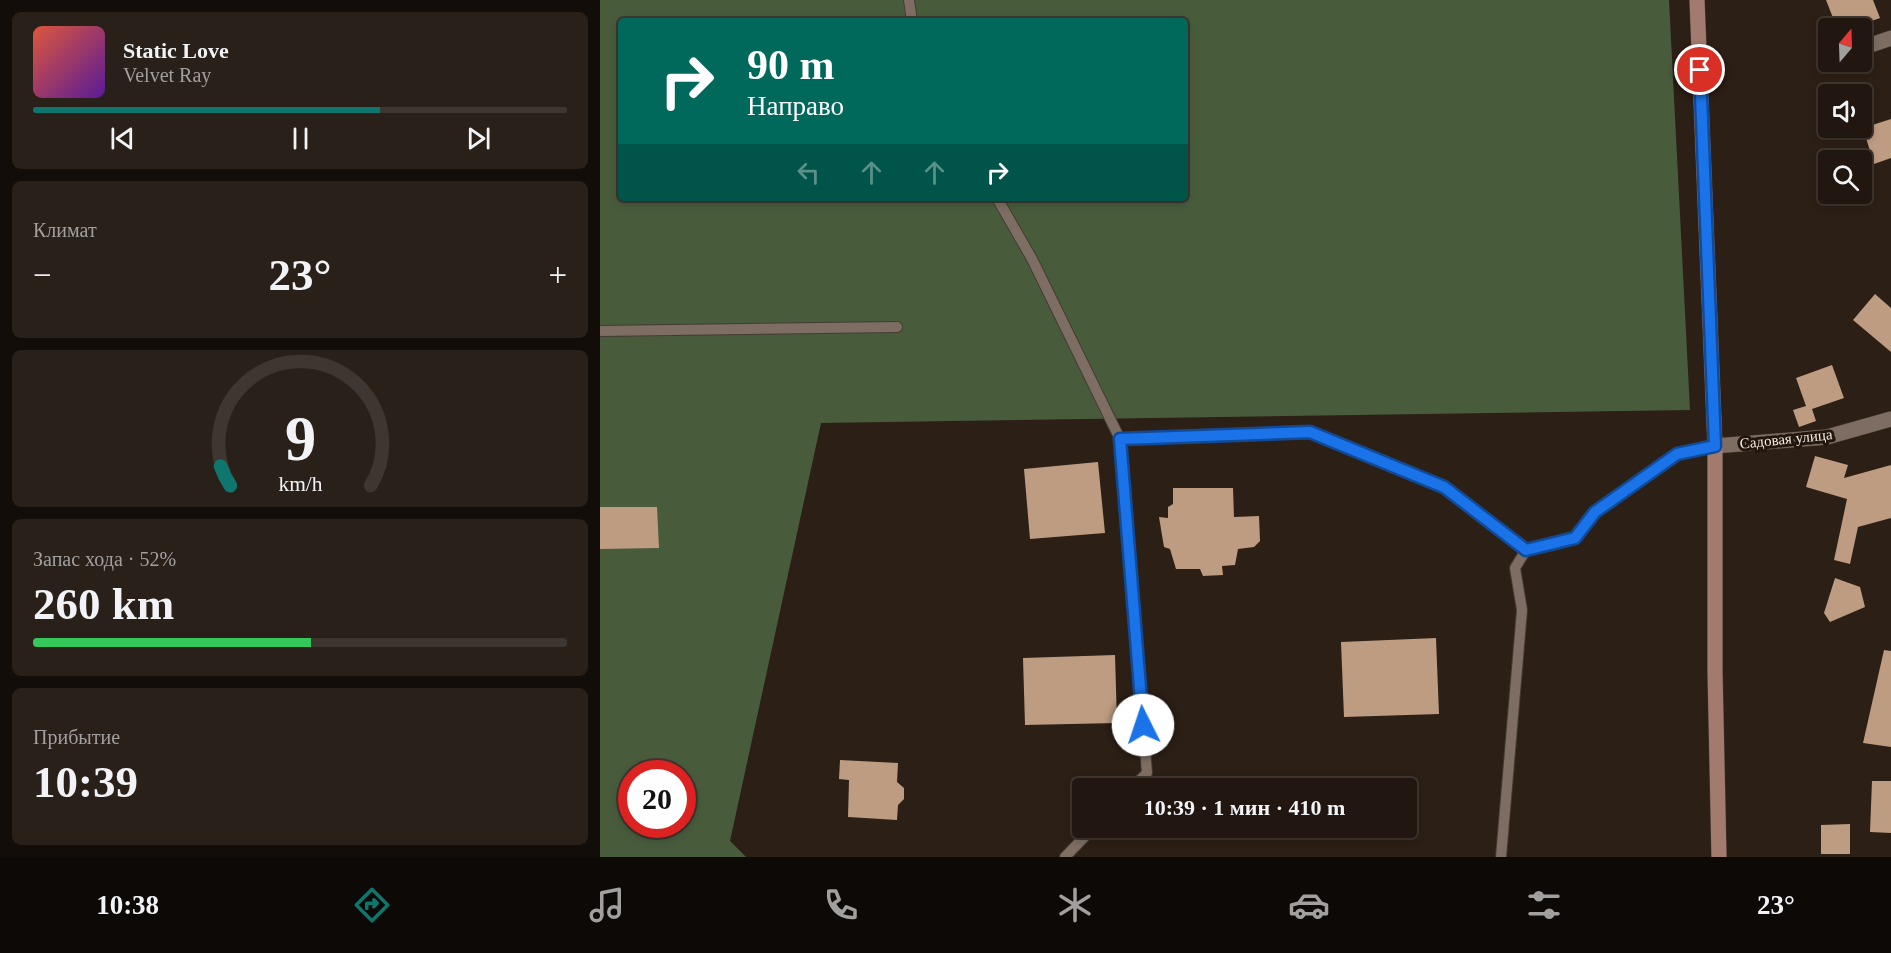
<!DOCTYPE html>
<html lang="ru">
<meta charset="utf-8">
<style>
:root{--surface:#211710;--page:#292019;--text:#f1f3f6;--muted:#a29f9f;--line:#3e3630;--accent:#0f766e}
body{margin:0;font-family:"Times New Roman",serif;background:var(--page);color:var(--text);height:100vh;display:flex;flex-direction:column;font-size:22px;white-space:nowrap}
*{box-sizing:border-box;margin:0}
p{font-size:20px;color:var(--muted)}
.icon{flex:none;width:33px;height:33px;fill:none;stroke:currentColor;stroke-width:2;stroke-linecap:round;stroke-linejoin:round}
.map{position:relative;flex:1;overflow:hidden}
.side{display:flex;flex-direction:column;gap:12px;padding:12px;background:#120d09;width:600px}
.side>*{flex:none}
.top-card{position:absolute;left:18px;top:18px;width:570px;height:183px;border-radius:6px;box-shadow:0 3px 9px #0003,0 0 0 2px var(--line);background:#00695c;color:#fff;overflow:hidden}
.needle{width:39px;rotate:19deg}
.controls{position:absolute;left:1218px;top:18px;display:grid;gap:12px}
.controls a{display:grid;place-items:center;width:54px;height:54px;border-radius:6px;background:var(--surface);box-shadow:0 3px 9px #0003,0 0 0 2px var(--line);font-size:30px}
.speed{position:absolute;left:18px;top:760px;display:flex;gap:12px;font-size:30px;font-weight:700;text-align:center}
.speed>*{display:grid;place-content:center;width:78px;height:78px;border-radius:50%;background:var(--surface);box-shadow:0 3px 9px #0003,0 0 0 2px var(--line);line-height:1}
.speed .limit{border:9px solid #d22;background:#fff;color:#111}
.pin{position:absolute;display:grid;place-items:center;width:51px;height:51px;color:#fff;margin:-26px;border:3px solid #fff;border-radius:50%;box-shadow:0 2px 6px #0007}
.me{position:absolute;width:66px;margin:-33px;rotate:356deg;stroke-linejoin:round;filter:drop-shadow(0 0 4px #0008)}
.turn{display:flex;align-items:center;gap:21px;height:126px;padding:0 30px;font-size:27px}
.turn .icon{width:78px;height:78px;stroke-width:2.5}
.turn b{display:block;font-size:42px;line-height:51px}
.lanes{display:flex;align-items:center;height:57px;padding:0 30px;background:#0003;justify-content:center;gap:30px;direction:ltr}
.lanes .off{opacity:.35}
.big{font-size:45px;font-weight:700;line-height:1.1}
.side .tile{flex:1;display:flex;flex-direction:column;justify-content:center;gap:9px;min-width:0;padding:0 21px;border-radius:9px;background:var(--page)}
.side .dial{align-items:center;gap:0}
.dial svg{height:156px;overflow:visible;fill:none;stroke:var(--line);stroke-width:7;stroke-linecap:round;text-anchor:middle}
.dial text{fill:var(--text);stroke:none}
.song{display:flex;align-items:center;gap:18px}
.cover{width:72px;height:72px;border-radius:9px;background:linear-gradient(135deg,hsl(10 70% 55%),hsl(270 70% 35%))}
.played{height:6px;border-radius:3px;background:linear-gradient(90deg,var(--accent) 65%,var(--line) 65%)}
.keys{display:flex;justify-content:space-around;direction:ltr}
.heat{display:flex;justify-content:space-between;align-items:center;font-size:33px;direction:ltr}
.charge{height:9px;border-radius:4px;background:linear-gradient(90deg,#34c759 52%,var(--line) 0)}
.trip{position:absolute;left:472px;top:778px;width:345px;height:60px;border-radius:6px;background:var(--surface);box-shadow:0 3px 9px #0003,0 0 0 2px var(--line);font-weight:700;line-height:60px;text-align:center}
.tab-bar{display:flex;height:96px;justify-content:space-around;align-items:center;background:#0d0906;color:var(--muted)}
.tab-bar .icon{width:42px;height:42px}
.tab-bar .current{color:var(--accent)}
.tab-bar b{font-size:27px;color:var(--text)}
main{display:flex;flex:1;min-height:0}
.map>svg:first-child{display:block}
.forest{fill:#485c3c;fill-rule:evenodd}
.building{fill:#be9c81}
.lines{fill:none;stroke-linecap:round;stroke-linejoin:round}
.lane-casing{stroke:#463b34;stroke-width:12}
.street-casing{stroke:#463b34;stroke-width:16}
.secondary-casing{stroke:#463b34;stroke-width:16}
.lane{stroke:#7d6d62;stroke-width:10}
.street{stroke:#7d6d62;stroke-width:15}
.secondary{stroke:#a37b6e;stroke-width:15}
.route-casing{stroke:#114b97;stroke-width:15}
.route{stroke:#1a73e8;stroke-width:10}
.labels{text-anchor:middle;stroke-width:6;stroke-linejoin:round;paint-order:stroke}
.street-label{font-size:15px;fill:#f5ece5;stroke:#22160c}
</style>
<main>
<section class="side">
<div class="tile">
<div class="song"><i class="cover"></i><div><b>Static Love</b><p>Velvet Ray</p></div></div>
<div class="played"></div>
<div class="keys"><svg class="icon" aria-label="previous" viewBox="0 0 24 24"><path d="M18 5L8 12l10 7zM5 5v14"/></svg><svg class="icon" aria-label="pause" viewBox="0 0 24 24"><path d="M8 5v14M16 5v14"/></svg><svg class="icon" aria-label="next" viewBox="0 0 24 24"><path d="M6 5l10 7-10 7zM19 5v14"/></svg></div>
</div>
<div class="tile"><p>Климат</p>
<div class="heat"><a>−</a><b class="big">23°</b><a>+</a></div>
</div>
<div class="tile dial"><svg viewBox="0 0 100 80">
<path d="M14 69A42 42 0 1 1 86 69"/>
<path d="M14 69A42 42 0 0 1 9 59" stroke="#0f766e"/>
<text x="50" y="56" font-size="32" font-weight="700">9</text>
<text x="50" y="72" font-size="11">km/h</text>
</svg></div>
<div class="tile"><p>Запас хода · 52%</p><b class="big">260 km</b><div class="charge"></div></div>
<div class="tile"><p>Прибытие</p><b class="big">10:39</b></div>
</section>
<div class="map">
<svg width="1291" height="857" viewBox="0 0 1291 857">
<rect width="100%" height="100%" fill="#2c1f15"/>
<!-- forest -->
<path class="forest" d="M0,0H1069L1090,410L221,423L130,841L146,857H0ZM21,21H585V198H21ZM32,774H82V825H32Z"/>
<!-- building -->
<path class="building" d="M1226,0H1273L1280,18L1251,28H1237Z
M1291,119V158L1274,164L1263,128Z
M1275,294L1291,308V352L1253,320Z
M1232,365L1244,398L1212,409L1216,421L1199,427L1193,410L1206,406L1196,378Z
M1215,456L1248,465L1244,478L1291,465V518L1258,527L1250,564L1234,560L1247,499L1206,487Z
M498,462L505,533L430,539L424,469Z
M573,488H633L634,517L659,516L660,541L654,547L638,549L635,565L622,566L623,575L603,576L600,569H576L570,549L564,547L559,517L568,518V507L573,504Z
M0,507H57L59,548L0,549Z
M1235,578L1260,587L1265,607L1230,622L1224,613Z
M836,638L839,714L744,717L741,642Z
M1284,650L1291,651V747L1263,743Z
M515,655L517,723L425,725L423,658Z
M240,760L298,763L297,782L304,788V799L298,805L297,820L248,817L249,780L239,779Z
M1272,781H1291V833L1270,832Z
M1250,824V854H1221V825Z"/>
<g class="lines">
<defs>
<path id="lane" d="M309,0L312,21
M397,198L432,259L520,439L710,432L844,487L926,550L975,538L995,512L1077,454L1115,446
M0,331L297,327
M520,439L547,773L531,789
M465,857L493,828
M901,857L922,610L915,568L926,550"/>
<path id="street" d="M1262,48L1291,38
M1115,446L1227,437L1291,419"/>
<path id="secondary" d="M1097,0L1115,446V671L1119,857"/>
</defs>
<!-- lane casing -->
<use href="#lane" class="lane-casing"/>
<!-- street casing -->
<use href="#street" class="street-casing"/>
<!-- secondary casing -->
<use href="#secondary" class="secondary-casing"/>
<!-- lane -->
<use href="#lane" class="lane"/>
<!-- street -->
<use href="#street" class="street"/>
<!-- secondary -->
<use href="#secondary" class="secondary"/>
</g>
<g class="lines">
<defs>
<path id="route" d="M543,725L520,439L710,432L844,487L926,550L975,538L995,512L1077,454L1115,446L1100,70"/>
</defs>
<!-- route casing -->
<use href="#route" class="route-casing"/>
<!-- route -->
<use href="#route" class="route"/>
</g>
<g class="labels">
<!-- street labels -->
<g class="street-label">
<text transform="translate(1186 439) rotate(-6)" y="5">Садовая улица</text>
</g>
</g>
</svg>
<div class="controls">
<a><svg class="needle" viewBox="-14 -14 28 28"><path d="M0-13l5 13h-10z" fill="#e53935"/><path d="M0 13l5-13h-10z" fill="#a29f9f"/></svg></a>
<a><svg class="icon" aria-label="sound" viewBox="0 0 24 24"><path d="M4 9h4l5-4v14l-5-4H4zM17 9q2 3 0 6"/></svg></a>
<a><svg class="icon" aria-label="search" viewBox="0 0 24 24"><circle cx="10" cy="10" r="6"/><path d="M15 15l6 6"/></svg></a>
</div>
<div class="speed"><div class="limit">20</div></div>
<div class="pin" style="left:1100px;top:70px;background:#d93025"><svg class="icon" aria-label="arrive" viewBox="0 0 24 24"><path d="M6 21V4h12l-3 4 3 4H6"/></svg></div>
<svg class="me" style="left:543px;top:725px" viewBox="-20 -20 40 40"><circle r="19" fill="#fff"/><path d="M0-13L10 11 0 6-10 11z" fill="#1a73e8"/></svg>
<div class="trip">10:39 · 1 мин · 410 m</div>
<div class="top-card">
<div class="turn"><svg class="icon" aria-label="right" viewBox="0 0 24 24"><path d="M7 20v-9h11M14 6l5 5-5 5"/></svg><div><b>90 m</b>Направо</div></div>
<div class="lanes"><svg class="icon off" aria-label="left" viewBox="0 0 24 24"><path d="M17 20v-9H6M10 6l-5 5 5 5"/></svg><svg class="icon off" aria-label="ahead" viewBox="0 0 24 24"><path d="M12 20V5M6 11l6-6 6 6"/></svg><svg class="icon off" aria-label="ahead" viewBox="0 0 24 24"><path d="M12 20V5M6 11l6-6 6 6"/></svg><svg class="icon" aria-label="right" viewBox="0 0 24 24"><path d="M7 20v-9h11M14 6l5 5-5 5"/></svg></div>
</div>
</div>
</main>
<nav class="tab-bar">
<b>10:38</b>
<svg class="icon current" aria-label="directions" viewBox="0 0 24 24"><path d="M12 3l9 9-9 9-9-9zM9 14v-3h6M13 9l2 2-2 2"/></svg>
<svg class="icon" aria-label="music" viewBox="0 0 24 24"><path d="M9 18V5l10-2v13"/><circle cx="6" cy="18" r="3"/><circle cx="16" cy="16" r="3"/></svg>
<svg class="icon" aria-label="phone" viewBox="0 0 24 24"><path d="M5 4h4l2 5-3 2q2 4 5 5l2-3 5 2v4C11 20 4 13 5 4z"/></svg>
<svg class="icon" aria-label="climate" viewBox="0 0 24 24"><path d="M12 3v18M4 7l16 10M4 17L20 7"/></svg>
<svg class="icon" aria-label="car" viewBox="0 0 24 24"><path d="M5 17H2v-5l4-1 3-4h7l3 4 3 1v5h-3M9 17h6M6 11h13"/><circle cx="7" cy="17" r="2"/><circle cx="17" cy="17" r="2"/></svg>
<svg class="icon" aria-label="filters" viewBox="0 0 24 24"><path d="M4 7h16M4 17h16"/><circle cx="9" cy="7" r="2"/><circle cx="15" cy="17" r="2"/></svg>
<b>23°</b>
</nav>
